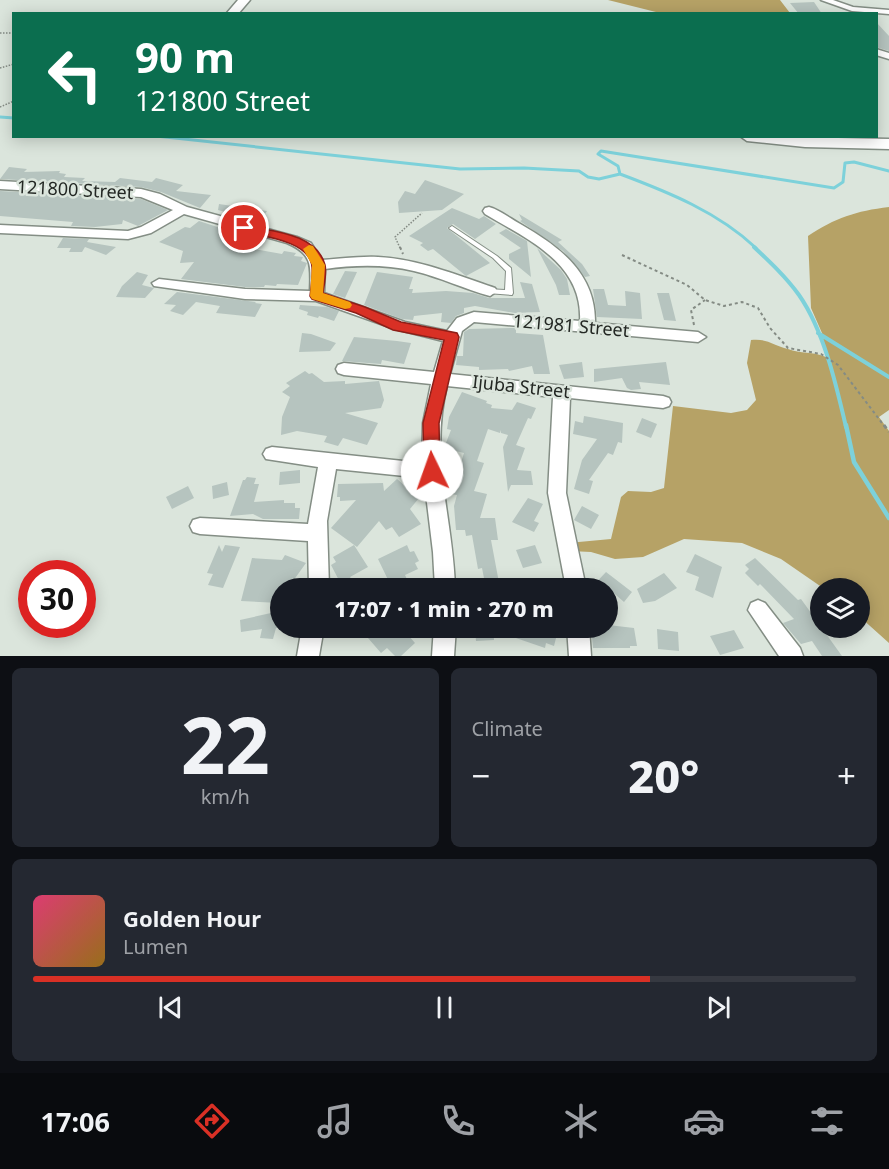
<!DOCTYPE html>
<meta charset="utf-8">
<style>
:root{--surface:#171b24;--page:#242831;--text:#f1f3f6;--muted:#9ea1a6;--line:#363941;--accent:#d93025}
body{margin:0;font-family:"Noto Sans",sans-serif;background:var(--page);color:var(--text);height:100vh;display:flex;flex-direction:column;font-size:22px;white-space:nowrap}
*{box-sizing:border-box;margin:0}
p{font-size:20px;color:var(--muted)}
.icon{flex:none;width:33px;height:33px;fill:none;stroke:currentColor;stroke-width:2;stroke-linecap:round;stroke-linejoin:round}
.map{position:relative;height:656px;overflow:hidden}
.side{display:flex;flex-direction:column;gap:12px;padding:12px;background:#0d0f14;flex:1}
.side>*{flex:none}
.banner{position:absolute;left:12px;top:12px;width:866px;height:126px;border-radius:0px;box-shadow:0 3px 15px #0003;background:#0b6e4f;color:#fff;overflow:hidden}
.buttons{position:absolute;left:810px;top:578px;display:grid;gap:12px}
.buttons a{display:grid;place-items:center;width:60px;height:60px;border-radius:50%;background:var(--surface);box-shadow:0 3px 15px #0003;font-size:30px}
.speed{position:absolute;left:18px;top:560px;display:flex;gap:12px;font-size:30px;font-weight:700;text-align:center}
.speed>*{display:grid;place-content:center;width:78px;height:78px;border-radius:50%;background:var(--surface);box-shadow:0 3px 15px #0003;line-height:1}
.speed .limit{border:9px solid #d22;background:#fff;color:#111}
.pin{position:absolute;display:grid;place-items:center;width:51px;height:51px;color:#fff;margin:-26px;border:3px solid #fff;border-radius:50%;box-shadow:0 2px 6px #0007}
.me{position:absolute;width:66px;margin:-33px;rotate:357deg;stroke-linejoin:round;filter:drop-shadow(0 0 4px #0008)}
.turn{display:flex;align-items:center;gap:21px;height:126px;padding:0 24px;font-size:27px}
.turn .icon{width:78px;height:78px;stroke-width:2.5}
.turn b{display:block;font-size:42px;line-height:51px}
.big{font-size:45px;font-weight:800;line-height:1.1}
.side .widget{flex:1;display:flex;flex-direction:column;justify-content:center;gap:9px;min-width:0;padding:0 21px;border-radius:9px;background:var(--page)}
.side .dial{align-items:center;gap:0}
.dial b{font-size:78px;line-height:1}
.song{display:flex;align-items:center;gap:18px}
.cover{width:72px;height:72px;border-radius:9px;background:linear-gradient(135deg,hsl(340 70% 55%),hsl(40 70% 35%))}
.played{height:6px;border-radius:3px;background:linear-gradient(90deg,var(--accent) 75%,var(--line) 75%)}
.keys{display:flex;justify-content:space-around;direction:ltr}
.heat{display:flex;justify-content:space-between;align-items:center;font-size:33px;direction:ltr}
.side .tiles{flex:1;display:grid;gap:12px;grid-template-columns:1fr 1fr}
.widget:last-child{grid-column:span 2}
.trip{position:absolute;left:270px;top:578px;width:348px;height:60px;border-radius:30px;background:var(--surface);box-shadow:0 3px 15px #0003;font-weight:800;line-height:60px;text-align:center}
.dock{display:flex;height:96px;justify-content:space-around;align-items:center;background:#090b0e;color:var(--muted)}
.dock .icon{width:42px;height:42px}
.dock .selected{color:var(--accent)}
.dock b{font-size:27px;color:var(--text)}
.map>svg:first-child{display:block}
.forest{fill:#b6a266}
.lines{fill:none;stroke-linecap:round;stroke-linejoin:round}
.stream-far2{stroke:#7dd1da;stroke-width:3}
.stream-far1{stroke:#7dd1da;stroke-width:4}
.stream{stroke:#7dd1da;stroke-width:4.5}
.building{fill:#b6c4bf}
.lane-casing{stroke:#848e85;stroke-width:2}
.street-casing{stroke:#848e85;stroke-width:3}
.secondary-casing{stroke:#848e85;stroke-width:3}
.path-far2{stroke:#848b84;stroke-width:1.5;stroke-dasharray:1.5 1.5;stroke-linecap:butt}
.path-far1{stroke:#848b84;stroke-width:2;stroke-dasharray:3 3;stroke-linecap:butt}
.path{stroke:#848b84;stroke-width:3;stroke-dasharray:4 4;stroke-linecap:butt}
.lane{fill:#fff;fill-rule:evenodd}
.street{fill:#fff;fill-rule:evenodd}
.secondary{fill:#fff;fill-rule:evenodd}
.route{fill:#d93025;stroke:#8d1f18;stroke-width:1.5}
.slow{fill:#f59e0b}
.labels{text-anchor:middle;stroke-width:5;stroke-linejoin:round;paint-order:stroke}
.street-label{font-size:18px;fill:#232723;stroke:#dbe5dc}
</style>
<div class="map">
<svg width="889" height="656" viewBox="0 0 889 656">
<rect width="100%" height="100%" fill="#dbe5dc"/>
<!-- forest -->
<path class="forest" d="M608,0H780L790,13H660Z
M889,207V410L879,417L889,431V643L860,617V588H823L781,559L742,543L684,539L643,557L615,559L591,552L570,551L568,543L611,539L621,497L628,491L651,492L664,488L673,406L731,413L747,410L756,400L747,363L751,340C766,338 773,345 788,349C800,354 813,351 826,357L822,333L811,308L808,236C835,218 856,211 889,207Z"/>
<g class="lines">
<!-- stream-far2 -->
<path class="stream-far2" d="M0,117L14,118
M156,136L460,169L524,168L579,171L588,177L599,179L620,174L618,166L598,154L601,151L834,188L843,182L845,163L854,162L889,171
M620,174C668,192 718,212 756,248"/>
<!-- stream-far1 -->
<path class="stream-far1" d="M754,247C770,262 786,277 799,295C824,331 836,384 846,427
M818,333L889,377"/>
<!-- stream -->
<path class="stream" d="M846,425L854,462L889,518"/>
</g>
<!-- building -->
<path class="building" d="M814,2L822,14H799L790,3Z
M876,22L889,36V51L876,47Z
M9,167L27,169L24,172L60,171L59,173L66,174L64,177L85,178L82,181L115,182L120,178L152,182L156,178L183,185L176,191L211,195L200,208L161,192L141,187L0,179Z
M425,180L464,194L442,210L399,213L398,202L405,191L415,194Z
M0,191L141,199L168,210L138,226L123,220L122,224L95,227L71,226L73,222L0,216Z
M219,204L267,211L259,222L218,210Z
M452,208L479,219L484,216L496,224L475,239L453,224L447,228L490,263L466,276L433,249L428,251L420,245L423,243L409,236Z
M519,214L562,240L558,242L582,264L590,276L585,277L563,251L520,221L522,220Z
M199,221L248,237L242,247L282,254L284,251L296,253L294,256L303,257L301,261L307,263L298,285L277,284L276,286L265,285L264,287H245L181,279L194,262L180,263L183,251L159,242L185,227L190,228Z
M506,229L527,241L531,277L509,259V254L521,248L499,233Z
M63,238L89,239L87,242L116,247L106,255L85,247L82,252H69L71,248H57Z
M537,248L561,270L567,279L570,295H559L556,285Z
M345,271L357,272L345,298L333,294Z
M137,272L148,275L142,285L154,288L145,298L116,297L122,286Z
M377,272L413,277L409,289H413L412,293L446,291L473,293L489,298H525L520,282L532,284L540,312L515,313L475,306L464,308V313L456,316L451,323L441,322L442,313L414,316L413,320L402,319L364,305Z
M593,289H604L608,305L626,306L625,291L640,293L642,319L597,317Z
M177,292L256,302L255,303L262,304L255,317L216,313L220,306L196,302L183,315L170,311L176,305L164,304Z
M657,293H669L676,321L664,320Z
M300,305L327,307L339,311L334,321L319,316L318,318L307,315L308,312L299,309Z
M511,328H516V333L543,335L550,374H534L532,366L509,371L508,369L479,370V367L456,365L457,356H463L464,332L469,329Z
M302,333L311,334L336,343L330,351L299,352Z
M354,337L397,341L411,343L404,364L382,360L381,364L342,361Z
M582,362L584,377L564,379L559,365Z
M666,362L670,385L639,382L641,389L631,390L627,388L622,378L594,382V369Z
M305,371L309,374L312,373L324,382L345,381V384L379,381L384,400L381,408L345,413L378,423L367,445L343,438L338,446L324,442L327,436L297,431L281,435L282,417L290,397L282,392L290,386L286,383Z
M462,392L487,401L486,403L492,405L491,408L512,410L517,402L536,408L531,419L528,418L516,445L525,448L517,470L531,471L533,485H511L508,492L503,447L508,435L501,433V430L500,433L488,429L477,461L484,463L474,491L487,494L480,518H495L498,540H491L500,588H486L482,568L478,569L472,535L466,536L465,530H456L454,506L457,495L451,494L464,453L444,448L451,430L447,429L449,417Z
M584,416L623,423L622,443L618,442L613,455L608,453L589,480L593,481L589,494L574,489L582,460L597,439L573,434L575,421L583,423Z
M642,418L657,424L651,438L636,432Z
M300,470V483L279,485L280,472Z
M247,477L256,478L254,484H259L254,502L284,500V503H295V508H300L299,519H263L253,514L230,516L243,480H245Z
M397,479L419,498L410,509L421,524L399,537L392,527L386,530L379,521L357,547L331,528L356,500L340,501V497H337L338,484L383,483L384,491Z
M227,482L229,495L213,499L212,486Z
M188,486L194,498L172,509L166,497Z
M528,498L543,504L534,521L539,523L534,532L512,522Z
M582,506L599,515L591,529L574,520Z
M219,545L222,552L225,545L240,547L223,588L208,585L213,574L207,573Z
M354,545L368,567L350,577L358,588H343L331,565L336,562L333,557Z
M407,545L410,552L414,551L419,561L415,563L418,569L405,575L411,588H392L378,559Z
M535,545L542,563L523,568L516,550Z
M695,554L722,567L713,598L695,590L699,577L686,572Z
M285,555L306,563L288,588H280V603L241,601L252,558L282,560Z
M755,558L798,600L801,599L842,656H822L812,641L801,644L783,623L794,619L760,584L758,586L745,573L749,569L745,565Z
M606,572L632,592L624,602L608,588H591Z
M664,573L677,588L655,601L643,603L637,589Z
M280,611V628H276L273,639L260,638L262,629L241,632L240,620Z
M608,625L634,628L637,646H630V648H593L591,627Z
M371,627H401L415,643L401,656H395L387,648L381,653L368,638Z
M475,627H493L494,640L476,641Z
M515,627H552L550,632L557,634L554,646L546,643L545,648L513,637Z
M657,629L678,632L679,651L658,649Z
M734,630L744,648L720,655L710,636Z"/>
<g class="lines">
<defs>
<path id="lane" d="M452,226L497,256L511,268L513,293L512,295L487,293L486,291L487,289L505,290L506,271L493,258L450,229L449,228Z"/>
<path id="street" d="M821,0H833L853,7L889,10V14L852,11Z
M876,49L889,53V59L876,55Z
M0,181L141,189L160,194L187,207L297,237L311,243L322,260C340,259 359,256 378,257C418,259 457,275 495,288L497,291L490,296C464,289 440,277 414,271C384,264 355,265 325,269L324,293L405,322L447,331L457,318L474,312L580,321C583,263 527,239 485,214L483,211L485,208L489,207C500,210 511,219 522,225C560,247 596,274 595,323L698,332L706,337L698,342L474,322L462,331L450,374L663,396L669,398L671,402L669,406L663,408L570,398L566,493L586,588H566L548,493L553,397L447,386C429,457 453,517 455,588H435L433,552L424,478L336,469L327,521L329,588H309L308,541L200,534L193,532L190,526L193,520L200,518L308,524L318,467L266,459L263,454L266,449L272,447L422,463L423,423L431,384L344,375L338,373L336,369L338,365L344,363L434,372L443,341L395,329L316,301L245,299L154,286L152,283L159,279L245,289L310,291C311,266 313,254 287,243L184,214L151,233L128,239L0,233V225L128,231L141,227L173,210L141,197L0,189Z
M758,600L765,603L800,648L803,656H779L748,610L751,603Z
M302,627H324L319,656H297Z
M434,627H456L454,656H432Z
M567,627H589L591,656H569Z"/>
<path id="secondary" d="M238,0H250L238,14H226Z
M740,136L889,139V149L805,147L747,141Z"/>
</defs>
<!-- lane casing -->
<use href="#lane" class="lane-casing"/>
<!-- street casing -->
<use href="#street" class="street-casing"/>
<!-- secondary casing -->
<use href="#secondary" class="secondary-casing"/>
<!-- path-far2 -->
<path class="path-far2" d="M0,33H14
M0,68L14,64
M0,107L14,101
M400,248L395,237L422,213"/>
<!-- path-far1 -->
<path class="path-far1" d="M400,247L403,254
M622,255L687,285L705,300L724,306L742,302L758,308L770,328L788,348L821,354L838,365L885,427
M694,325L691,310L705,300"/>
<!-- path -->
<path class="path" d="M884,425L889,432"/>
<!-- lane -->
<use href="#lane" class="lane"/>
<!-- street -->
<use href="#street" class="street"/>
<!-- secondary -->
<use href="#secondary" class="secondary"/>
</g>
<!-- route -->
<path class="route" d="M244,225C270,231 317,233 325,265C327,273 324,285 323,293L365,307L401,322L457,333L459,337L439,423L440,471L438,475L432,477L426,475L424,471L423,423L444,340L393,330L356,313L312,299L310,296C311,287 313,276 312,267C310,240 260,236 240,231L238,228Z"/>
<!-- slow -->
<path class="slow" d="M309,245L313,246L325,265L323,293L350,302L352,305L350,308L345,309L312,299L310,296L312,265L303,249Z"/>
<g class="labels">
<!-- street labels -->
<g class="street-label">
<text transform="translate(75 190) rotate(3)" y="6">121800 Street</text>
<text transform="translate(571 326) rotate(5)" y="6">121981 Street</text>
<text transform="translate(521 387) rotate(6)" y="6">Ijuba Street</text>
</g>
</g>
</svg>
<div class="buttons">
<a><svg class="icon" aria-label="layers" viewBox="0 0 24 24"><path d="M12 4l9 5-9 5-9-5zM3 14l9 5 9-5"/></svg></a>
</div>
<div class="speed"><div class="limit">30</div></div>
<div class="pin" style="left:244px;top:228px;background:#d93025"><svg class="icon" aria-label="arrive" viewBox="0 0 24 24"><path d="M6 21V4h12l-3 4 3 4H6"/></svg></div>
<svg class="me" style="left:432px;top:471px" viewBox="-20 -20 40 40"><circle r="19" fill="#fff"/><path d="M0-13L10 11 0 6-10 11z" fill="#d93025"/></svg>
<div class="trip">17:07 · 1 min · 270 m</div>
<div class="banner">
<div class="turn"><svg class="icon" aria-label="left" viewBox="0 0 24 24"><path d="M17 20v-9H6M10 6l-5 5 5 5"/></svg><div><b>90 m</b>121800 Street</div></div>
</div>
</div>
<section class="side">
<div class="tiles">
<div class="widget dial"><b>22</b><p>km/h</p></div>
<div class="widget"><p>Climate</p>
<div class="heat"><a>−</a><b class="big">20°</b><a>+</a></div>
</div>
<div class="widget">
<div class="song"><i class="cover"></i><div><b>Golden Hour</b><p>Lumen</p></div></div>
<div class="played"></div>
<div class="keys"><svg class="icon" aria-label="previous" viewBox="0 0 24 24"><path d="M18 5L8 12l10 7zM5 5v14"/></svg><svg class="icon" aria-label="pause" viewBox="0 0 24 24"><path d="M8 5v14M16 5v14"/></svg><svg class="icon" aria-label="next" viewBox="0 0 24 24"><path d="M6 5l10 7-10 7zM19 5v14"/></svg></div>
</div>
</div>
</section>
<nav class="dock">
<b>17:06</b>
<svg class="icon selected" aria-label="directions" viewBox="0 0 24 24"><path d="M12 3l9 9-9 9-9-9zM9 14v-3h6M13 9l2 2-2 2"/></svg>
<svg class="icon" aria-label="music" viewBox="0 0 24 24"><path d="M9 18V5l10-2v13"/><circle cx="6" cy="18" r="3"/><circle cx="16" cy="16" r="3"/></svg>
<svg class="icon" aria-label="phone" viewBox="0 0 24 24"><path d="M5 4h4l2 5-3 2q2 4 5 5l2-3 5 2v4C11 20 4 13 5 4z"/></svg>
<svg class="icon" aria-label="climate" viewBox="0 0 24 24"><path d="M12 3v18M4 7l16 10M4 17L20 7"/></svg>
<svg class="icon" aria-label="car" viewBox="0 0 24 24"><path d="M5 17H2v-5l4-1 3-4h7l3 4 3 1v5h-3M9 17h6M6 11h13"/><circle cx="7" cy="17" r="2"/><circle cx="17" cy="17" r="2"/></svg>
<svg class="icon" aria-label="filters" viewBox="0 0 24 24"><path d="M4 7h16M4 17h16"/><circle cx="9" cy="7" r="2"/><circle cx="15" cy="17" r="2"/></svg>
</nav>
